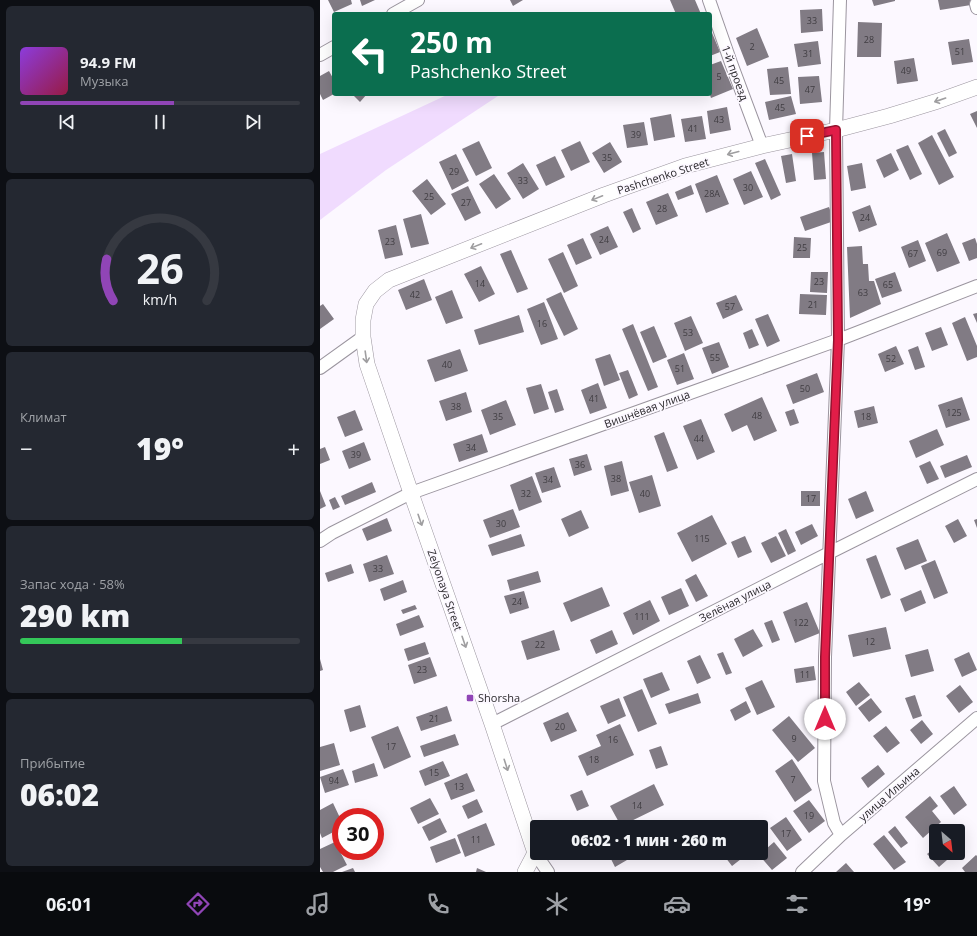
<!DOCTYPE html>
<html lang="ru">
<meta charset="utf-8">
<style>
:root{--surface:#171b24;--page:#242831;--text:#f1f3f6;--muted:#9ea1a6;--line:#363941;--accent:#9045b6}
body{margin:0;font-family:"Open Sans",sans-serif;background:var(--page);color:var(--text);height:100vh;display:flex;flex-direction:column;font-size:15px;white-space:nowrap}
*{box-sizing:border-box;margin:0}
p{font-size:13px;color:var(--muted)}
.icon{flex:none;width:22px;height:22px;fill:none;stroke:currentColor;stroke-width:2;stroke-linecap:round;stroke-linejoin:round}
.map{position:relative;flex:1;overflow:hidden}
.drawer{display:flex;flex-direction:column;gap:6px;padding:6px;background:#0d0f14;width:320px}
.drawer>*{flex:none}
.top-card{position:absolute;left:12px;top:12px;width:380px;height:84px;border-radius:4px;box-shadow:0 4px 16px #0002;background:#0b6e4f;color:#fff;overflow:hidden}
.needle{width:26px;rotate:152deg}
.buttons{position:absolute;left:609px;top:824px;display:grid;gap:8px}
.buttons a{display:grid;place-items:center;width:36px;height:36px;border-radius:4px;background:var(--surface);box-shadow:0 4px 16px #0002;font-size:20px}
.speed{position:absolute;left:12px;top:808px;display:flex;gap:8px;font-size:20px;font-weight:700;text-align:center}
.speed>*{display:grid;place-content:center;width:52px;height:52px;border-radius:50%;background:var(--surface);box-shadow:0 4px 16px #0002;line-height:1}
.speed .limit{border:6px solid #d22;background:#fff;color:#111}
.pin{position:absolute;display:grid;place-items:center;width:34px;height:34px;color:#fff;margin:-17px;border-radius:8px;box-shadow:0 2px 6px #0006}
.me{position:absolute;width:44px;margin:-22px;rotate:0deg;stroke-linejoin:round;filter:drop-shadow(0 0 3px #0008)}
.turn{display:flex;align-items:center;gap:14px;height:84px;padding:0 12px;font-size:18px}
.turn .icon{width:52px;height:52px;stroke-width:2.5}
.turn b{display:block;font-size:28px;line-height:34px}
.big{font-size:30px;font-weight:800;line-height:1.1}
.drawer .card{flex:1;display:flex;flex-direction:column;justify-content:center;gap:6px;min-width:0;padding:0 14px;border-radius:6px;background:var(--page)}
.drawer .dial{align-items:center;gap:0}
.dial svg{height:104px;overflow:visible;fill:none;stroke:var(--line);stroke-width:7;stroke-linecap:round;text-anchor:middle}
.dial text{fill:var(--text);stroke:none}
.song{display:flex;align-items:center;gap:12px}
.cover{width:48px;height:48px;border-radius:6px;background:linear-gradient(135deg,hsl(270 70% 55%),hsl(340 70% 35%))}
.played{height:4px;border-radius:2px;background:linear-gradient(90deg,var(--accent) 55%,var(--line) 55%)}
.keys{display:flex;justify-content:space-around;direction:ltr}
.heat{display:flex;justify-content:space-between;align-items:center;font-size:22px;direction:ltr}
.charge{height:6px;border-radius:3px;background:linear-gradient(90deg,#34c759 58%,var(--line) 0)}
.trip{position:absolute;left:210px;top:820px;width:238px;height:40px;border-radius:4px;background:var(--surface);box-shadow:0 4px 16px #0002;font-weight:800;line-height:40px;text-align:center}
.menu{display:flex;height:64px;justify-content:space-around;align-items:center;background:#090b0e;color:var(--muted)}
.menu .icon{width:28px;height:28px}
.menu .current{color:var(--accent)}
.menu b{font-size:18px;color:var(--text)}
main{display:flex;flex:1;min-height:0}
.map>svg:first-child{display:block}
.green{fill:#f0dbfe}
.building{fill:#817b84}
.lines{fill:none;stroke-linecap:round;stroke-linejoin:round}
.minor-casing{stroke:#9b959f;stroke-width:14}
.tertiary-casing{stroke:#9b959f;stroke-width:16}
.minor{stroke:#fff;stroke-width:12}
.tertiary{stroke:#fff;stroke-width:15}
.oneway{stroke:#9f9ea0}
.route-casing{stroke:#92132f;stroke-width:10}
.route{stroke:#e11d48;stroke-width:7}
.poi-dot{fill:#9045b6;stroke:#fcf8ff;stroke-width:1.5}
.labels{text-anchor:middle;stroke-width:3.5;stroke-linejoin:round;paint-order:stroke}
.number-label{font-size:9px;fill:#403d42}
.street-label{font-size:11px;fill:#2a282c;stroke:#fcf8ff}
.poi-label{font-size:11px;fill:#2a282c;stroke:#fcf8ff;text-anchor:start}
</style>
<main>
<section class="drawer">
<div class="card">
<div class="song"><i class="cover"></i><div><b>94.9 FM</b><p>Музыка</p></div></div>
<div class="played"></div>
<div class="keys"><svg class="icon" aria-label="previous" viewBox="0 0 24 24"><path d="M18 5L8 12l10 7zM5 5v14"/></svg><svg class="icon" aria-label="pause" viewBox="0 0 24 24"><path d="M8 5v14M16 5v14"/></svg><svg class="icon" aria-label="next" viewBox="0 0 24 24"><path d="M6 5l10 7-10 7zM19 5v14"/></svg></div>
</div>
<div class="card dial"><svg viewBox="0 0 100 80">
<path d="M14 69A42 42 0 1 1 86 69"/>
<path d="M14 69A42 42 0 0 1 9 37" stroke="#9045b6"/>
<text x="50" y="56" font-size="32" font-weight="700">26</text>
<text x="50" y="72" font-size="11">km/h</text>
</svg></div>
<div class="card"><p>Климат</p>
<div class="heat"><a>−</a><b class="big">19°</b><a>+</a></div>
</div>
<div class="card"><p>Запас хода · 58%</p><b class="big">290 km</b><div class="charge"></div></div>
<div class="card"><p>Прибытие</p><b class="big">06:02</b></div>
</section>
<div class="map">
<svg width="657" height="872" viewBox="0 0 657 872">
<rect width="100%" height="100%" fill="#fcf8ff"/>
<!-- green -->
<path class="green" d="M129,94H181L66,170L0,220V154Z"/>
<!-- building -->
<path class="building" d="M8,0H31L32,4L14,12Z
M40,0H55L42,6Z
M190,0H203L193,6Z
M350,0H375L381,14H356Z
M552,0H575V1L554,6Z
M618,0H650L651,5L620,10Z
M502,9L503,31L481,33L480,10Z
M538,22L562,23L561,57H537Z
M390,28L400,52L390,56Z
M437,28L449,57L427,66L416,38Z
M649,39L653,62L632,65L628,42Z
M498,41L501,64L478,67L474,44Z
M594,58L598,81L577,84L574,61Z
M401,61L413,89L391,98L390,95V65Z
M468,67L471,94L450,95L447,69Z
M9,71L14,80V94L3,100L0,94V76Z
M499,76L502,102L480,104L478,77Z
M32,94H47L40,102Z
M471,96L476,114L449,120L445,102Z
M407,107L411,130L390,134L387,111Z
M657,111V128L650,114Z
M351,114L355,137L334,141L330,118Z
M382,116L386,139L365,142L361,119Z
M324,122L328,145L307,148L303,125Z
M625,129L637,153L629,157L617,133Z
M612,135L634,177L619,185L598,143Z
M159,141L172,168L156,176L142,149Z
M260,141L270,162L251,171L241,150Z
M290,142L302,162L284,173L272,153Z
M588,145L602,174L590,180L576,150Z
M504,152L506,179L494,180L492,153Z
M571,153L579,170L564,178L556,160Z
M136,154L149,181L132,190L119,162Z
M472,154L476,181L466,183L461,156Z
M235,156L245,177L226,186L216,165Z
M445,159L461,195L451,200L435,163Z
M203,163L219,189L203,199L187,173Z
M542,163L546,188L531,191L527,166Z
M431,171L443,197L424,205L413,179Z
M174,174L191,199L176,209L159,184Z
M397,175L409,204L386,213L375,184Z
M107,179L126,204L111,215L92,191Z
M371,185L374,194L358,200L355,192Z
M148,186L161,213L145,221L131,194Z
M348,193L358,216L336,225L326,202Z
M550,205L557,225L539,232L532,212Z
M509,207L514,221L485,231L480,217Z
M312,208L321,229L313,233L303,212Z
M101,214L109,244L91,248L83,219Z
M76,225L83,255L65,259L58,230Z
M288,226L298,247L280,255L270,234Z
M627,233L640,263L617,272L605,243Z
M474,237L491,238L490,258H473Z
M263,238L272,258L256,265L247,245Z
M655,238L657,244V258L649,261L642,243Z
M598,240L606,261L589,268L581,247Z
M542,246L543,264H548L549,281H554L561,304L530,318L527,247Z
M191,250L208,289L197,293L180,254Z
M243,252L258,286L244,293L228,259Z
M161,266L175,294L159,302L144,274Z
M491,272H508L507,293L490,292Z
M575,272L582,291L562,298L555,279Z
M104,279L112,300L86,310L78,290Z
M132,290L143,318L126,324L115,297Z
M241,292L258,329L244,336L226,299Z
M480,294L507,295L506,315L479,314Z
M416,295L423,310L403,319L396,303Z
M224,302L238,339L221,345L207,309Z
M3,304L14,319L0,329V306Z
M657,313V323L653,314Z
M448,314L460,341L447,347L435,319Z
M199,315L204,332L159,345L154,330Z
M371,316L383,343L365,351L354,323Z
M645,317L657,346V357L647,361L632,323Z
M313,324L338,387L328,391L302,329Z
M334,326L347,357L333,363L320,332Z
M621,327L628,345L612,351L605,333Z
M432,329L439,345L429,349L423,333Z
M399,342L409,367L392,374L382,348Z
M576,346L584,364L565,372L558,354Z
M598,346L605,367L595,370L588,350Z
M140,349L148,371L115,382L107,360Z
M364,353L374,379L357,385L347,360Z
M290,354L300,380L284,386L275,359Z
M308,370L318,395L309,399L299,373Z
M497,373L504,392L473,404L466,385Z
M278,383L287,408L270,414L261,390Z
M221,384L229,409L214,414L206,388Z
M237,389L244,410L235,413L228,392Z
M146,392L152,412L126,421L119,401Z
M442,397L457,431L434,441L427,425L412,432L404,414Z
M642,397L650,420L626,428L618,405Z
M186,400L196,425L170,435L161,410Z
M554,406L558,423L538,428L534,411Z
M474,409L479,423L470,426L465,412Z
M35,410L43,430L25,437L17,417Z
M381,419L395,452L377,460L363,426Z
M617,429L624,445L596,458L589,441Z
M344,432L358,468L347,472L334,436Z
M162,434L168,452L139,462L133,444Z
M44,442L51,460L29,469L22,451Z
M5,447L10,460L0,464V449Z
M267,454L272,470L254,476L249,459Z
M647,455L652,467L625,478L620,466Z
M302,461L309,491L291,496L284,466Z
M610,461L619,479L607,484L599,466Z
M234,467L241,487L222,493L215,473Z
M332,475L341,506L319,513L309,482Z
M212,476L222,502L199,511L190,485Z
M52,482L56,492L25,505L21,496Z
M0,491L6,506L0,509Z
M481,491H500V506H481Z
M546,491L554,511L536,519L528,499Z
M15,497L20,507L13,510L9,500Z
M193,509L200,527L170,538L163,520Z
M261,510L269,528L249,537L241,519Z
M392,515L407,544L372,562L357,533Z
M67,518L72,531L47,541L42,529Z
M638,519L647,536L634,543L625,526Z
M657,519V528L654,520Z
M492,524L498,536L481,545L475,532Z
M466,529L476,551L468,555L458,533Z
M201,534L205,546L172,556L168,545Z
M425,536L432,552L418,558L411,542Z
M456,536L466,556L451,563L441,543Z
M598,539L607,561L585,570L576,548Z
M67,555L74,574L49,582L43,564Z
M556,555L571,595L561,599L546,559Z
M615,560L628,593L614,599L601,566Z
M31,564L34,573L8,582L5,573Z
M218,571L221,582L190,591L187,580Z
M376,574L388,596L376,602L365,580Z
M83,580L87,592L64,601L60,589Z
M282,587L290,606L251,622L243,603Z
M361,588L369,606L349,615L341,597Z
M601,590L606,603L585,612L580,599Z
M204,591L209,608L190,614L184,596Z
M330,600L340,621L313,635L303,613Z
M487,602L500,633L475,643L463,612Z
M95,605L97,609L83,614L81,610Z
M99,615L104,627L80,636L76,624Z
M452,620L460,640L452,643L444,623Z
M566,627L571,649L533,657L528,635Z
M433,629L443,646L423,657L414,639Z
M234,630L240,650L207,660L201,641Z
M292,630L298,644L276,654L270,640Z
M105,642L109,654L88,661L84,649Z
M608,649L614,671L591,677L585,655Z
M403,652L412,673L406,675L397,654Z
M649,652L657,670L642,677L634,659Z
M380,655L391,678L377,684L367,661Z
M110,657L117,676L94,684L88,665Z
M0,659L3,670L0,671Z
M494,666L496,680L476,683L474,669Z
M342,672L350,690L331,698L323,679Z
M442,680L455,707L437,715L425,688Z
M539,682L550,695L536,706L526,692Z
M640,685L653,702L639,713L626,696Z
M322,689L337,724L318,732L303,697Z
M378,693L381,703L349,714L345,704Z
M595,695L602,716L593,719L585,698Z
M299,698L306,716L288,724L280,706Z
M551,698L562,712L549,722L538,708Z
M426,701L431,712L415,721L410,710Z
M40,705L46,727L30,732L24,710Z
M127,706L132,721L101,731L96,717Z
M248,712L257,731L231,742L223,723Z
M469,716L495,748L478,762L452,730Z
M602,720L613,734L601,744L590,730Z
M300,724L314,755L267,776L258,756L281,746L276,735Z
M78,726L91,757L64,769L51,737Z
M566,726L580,743L567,753L553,736Z
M135,734L139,745L104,757L100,746Z
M14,743L20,765L0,771V747Z
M341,746L348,765L336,769L329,750Z
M472,759L492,790L475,802L455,771Z
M123,761L130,776L105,786L99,771Z
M54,763L58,776L35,783L32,771Z
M558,765L565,774L548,788L541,778Z
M23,769L29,785L5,793L0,777Z
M147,773L155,791L131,800L124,783Z
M334,784L344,805L301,826L290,806Z
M634,786L647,805L634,815L620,796Z
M262,790L269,806L257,811L250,795Z
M610,796L618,806L612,811L621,822L603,838L585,817Z
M110,798L119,814L98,824L90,808Z
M157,799L163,812L148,819L142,806Z
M489,800L505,821L489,833L473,811Z
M13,803L21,820V828L2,838L0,833V810Z
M466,817L482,840L467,851L450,828Z
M120,818L127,832L109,841L102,827Z
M166,823L175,845L145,857L137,835Z
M575,826L588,843L581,848L568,832Z
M564,835L586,862L574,870L553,844Z
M135,838L141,853L116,863L110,847Z
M15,842L27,865L13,872H3L0,867V849Z
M454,842L467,858L452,870L439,855Z
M616,847V853H635L619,867L607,854Z
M288,853H303L307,860L295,867Z
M402,853H416L421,859L412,866Z
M656,855L657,856V872H645L642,868Z
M526,863L534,872H516Z
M33,868L35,872H22Z
M157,868L166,872H156Z"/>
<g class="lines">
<defs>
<path id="minor" d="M389,0L411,63L442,146
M520,0L516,130L518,340L505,657L504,781L514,823L521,835
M656,4L657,8
M73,14L98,0
M0,55L14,47
M0,368L43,337
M0,541L12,533L91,493L518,340L657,286
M172,724L509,553L657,479
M215,853L228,872
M482,872L521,835L657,718"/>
<path id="tertiary" d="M205,872L215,853L172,724L91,493L47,364L43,337V320L46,304L55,291L69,280L284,195L365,166L442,146L516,130L569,116L618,101L657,87"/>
</defs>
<!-- minor casing -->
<use href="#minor" class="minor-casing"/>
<!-- tertiary casing -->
<use href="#tertiary" class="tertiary-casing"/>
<!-- minor -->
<use href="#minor" class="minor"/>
<!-- tertiary -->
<use href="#tertiary" class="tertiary"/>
</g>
<!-- one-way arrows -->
<defs><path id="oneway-shaft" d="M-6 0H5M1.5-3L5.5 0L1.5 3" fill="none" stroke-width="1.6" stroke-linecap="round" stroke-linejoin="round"/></defs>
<g class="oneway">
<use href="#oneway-shaft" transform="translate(620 100) rotate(161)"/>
<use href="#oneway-shaft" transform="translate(413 153) rotate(165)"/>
<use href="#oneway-shaft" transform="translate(277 198) rotate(158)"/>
<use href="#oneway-shaft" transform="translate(156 246) rotate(158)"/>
<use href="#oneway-shaft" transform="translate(46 357) rotate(82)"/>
<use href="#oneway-shaft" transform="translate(100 520) rotate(71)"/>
<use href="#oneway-shaft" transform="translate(144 642) rotate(71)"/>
<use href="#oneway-shaft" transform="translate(186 765) rotate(72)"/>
</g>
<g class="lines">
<defs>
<path id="route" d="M487,136L516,130L518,340L505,657V719"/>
</defs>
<!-- route casing -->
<use href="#route" class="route-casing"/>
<!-- route -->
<use href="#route" class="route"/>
</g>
<!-- markers -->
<rect class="poi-dot" x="146" y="694" width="8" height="8" rx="2"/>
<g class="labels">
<!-- number labels -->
<g class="number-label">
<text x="492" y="24">33</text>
<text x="549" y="43">28</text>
<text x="432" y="50">2</text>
<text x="640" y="55">51</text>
<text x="488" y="57">31</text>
<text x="586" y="74">49</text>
<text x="399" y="80">5</text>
<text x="459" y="84">45</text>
<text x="490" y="93">47</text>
<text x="460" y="111">45</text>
<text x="399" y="123">43</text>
<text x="373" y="132">41</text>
<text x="316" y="138">39</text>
<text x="287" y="161">35</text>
<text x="134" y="175">29</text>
<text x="203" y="184">33</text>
<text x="428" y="191">30</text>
<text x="392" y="197">28А</text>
<text x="109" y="200">25</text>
<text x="146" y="206">27</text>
<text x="342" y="212">28</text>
<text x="545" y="221">24</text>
<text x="284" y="243">24</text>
<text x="70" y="245">23</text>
<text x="482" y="251">25</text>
<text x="622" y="256">69</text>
<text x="593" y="257">67</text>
<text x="499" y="285">23</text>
<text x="160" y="287">14</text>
<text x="568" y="288">65</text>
<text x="543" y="296">63</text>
<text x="95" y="298">42</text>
<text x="493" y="308">21</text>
<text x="410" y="310">57</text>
<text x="222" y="327">16</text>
<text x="368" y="336">53</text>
<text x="395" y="361">55</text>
<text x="571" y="362">52</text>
<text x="127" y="368">40</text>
<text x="360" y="372">51</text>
<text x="485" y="392">50</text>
<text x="274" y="402">41</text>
<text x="136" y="410">38</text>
<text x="634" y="416">125</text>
<text x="437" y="419">48</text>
<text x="178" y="420">35</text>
<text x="546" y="420">18</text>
<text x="379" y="442">44</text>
<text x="151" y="451">34</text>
<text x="36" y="458">39</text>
<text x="260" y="468">36</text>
<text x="296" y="482">38</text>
<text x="228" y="483">34</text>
<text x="206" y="497">32</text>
<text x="325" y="497">40</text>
<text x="491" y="502">17</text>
<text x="181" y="527">30</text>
<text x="382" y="542">115</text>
<text x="58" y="572">33</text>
<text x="197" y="605">24</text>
<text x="322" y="620">111</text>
<text x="481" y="626">122</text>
<text x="550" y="645">12</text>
<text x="220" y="648">22</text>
<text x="102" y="673">23</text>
<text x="485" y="678">11</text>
<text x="114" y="722">21</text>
<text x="240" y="730">20</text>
<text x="474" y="742">9</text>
<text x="293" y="743">16</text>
<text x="71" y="750">17</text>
<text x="274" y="763">18</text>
<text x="114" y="776">15</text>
<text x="473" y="783">7</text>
<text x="14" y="784">94</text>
<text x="139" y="790">13</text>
<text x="317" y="809">14</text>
<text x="489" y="819">19</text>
<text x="466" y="837">17</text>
<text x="156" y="843">11</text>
</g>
<!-- street labels -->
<g class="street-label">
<text transform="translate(415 73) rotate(70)" y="4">1-й проезд</text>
<text transform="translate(343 176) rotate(-18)" y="4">Pashchenko Street</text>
<text transform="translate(327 409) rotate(-20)" y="4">Вишнёвая улица</text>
<text transform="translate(125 590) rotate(71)" y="4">Zelyonaya Street</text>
<text transform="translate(415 601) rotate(-27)" y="4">Зелёная улица</text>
<text transform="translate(569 794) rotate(-41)" y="4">улица Ильина</text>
</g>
<!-- poi labels -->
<g class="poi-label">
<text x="158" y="702">Shorsha</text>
</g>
</g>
</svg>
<div class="buttons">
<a><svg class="needle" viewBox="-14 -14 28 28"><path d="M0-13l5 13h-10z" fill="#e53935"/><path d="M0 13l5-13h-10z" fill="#9ea1a6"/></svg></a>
</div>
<div class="speed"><div class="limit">30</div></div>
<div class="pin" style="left:487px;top:136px;background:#d93025"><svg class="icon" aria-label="arrive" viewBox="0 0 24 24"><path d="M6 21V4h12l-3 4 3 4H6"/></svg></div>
<svg class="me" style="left:505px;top:719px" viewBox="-20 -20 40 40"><circle r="19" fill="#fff"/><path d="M0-13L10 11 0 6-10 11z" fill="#e11d48"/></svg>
<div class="trip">06:02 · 1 мин · 260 m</div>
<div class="top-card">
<div class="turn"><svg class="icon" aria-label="left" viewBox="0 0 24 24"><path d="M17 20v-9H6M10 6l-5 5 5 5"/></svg><div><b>250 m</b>Pashchenko Street</div></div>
</div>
</div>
</main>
<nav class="menu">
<b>06:01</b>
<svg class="icon current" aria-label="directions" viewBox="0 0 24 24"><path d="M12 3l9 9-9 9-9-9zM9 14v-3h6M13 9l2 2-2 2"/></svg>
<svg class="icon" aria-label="music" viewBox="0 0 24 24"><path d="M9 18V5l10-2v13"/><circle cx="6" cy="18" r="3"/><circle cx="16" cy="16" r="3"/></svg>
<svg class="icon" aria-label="phone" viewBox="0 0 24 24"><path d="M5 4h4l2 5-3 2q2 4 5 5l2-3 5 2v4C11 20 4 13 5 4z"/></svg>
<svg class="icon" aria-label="climate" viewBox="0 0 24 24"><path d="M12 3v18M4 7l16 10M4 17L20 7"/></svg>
<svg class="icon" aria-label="car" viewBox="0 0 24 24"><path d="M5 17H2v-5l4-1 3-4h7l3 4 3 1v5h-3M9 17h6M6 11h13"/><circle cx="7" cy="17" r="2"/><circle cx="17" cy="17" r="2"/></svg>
<svg class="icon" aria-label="filters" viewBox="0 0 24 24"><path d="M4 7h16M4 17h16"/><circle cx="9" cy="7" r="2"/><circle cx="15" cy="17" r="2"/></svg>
<b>19°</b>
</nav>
